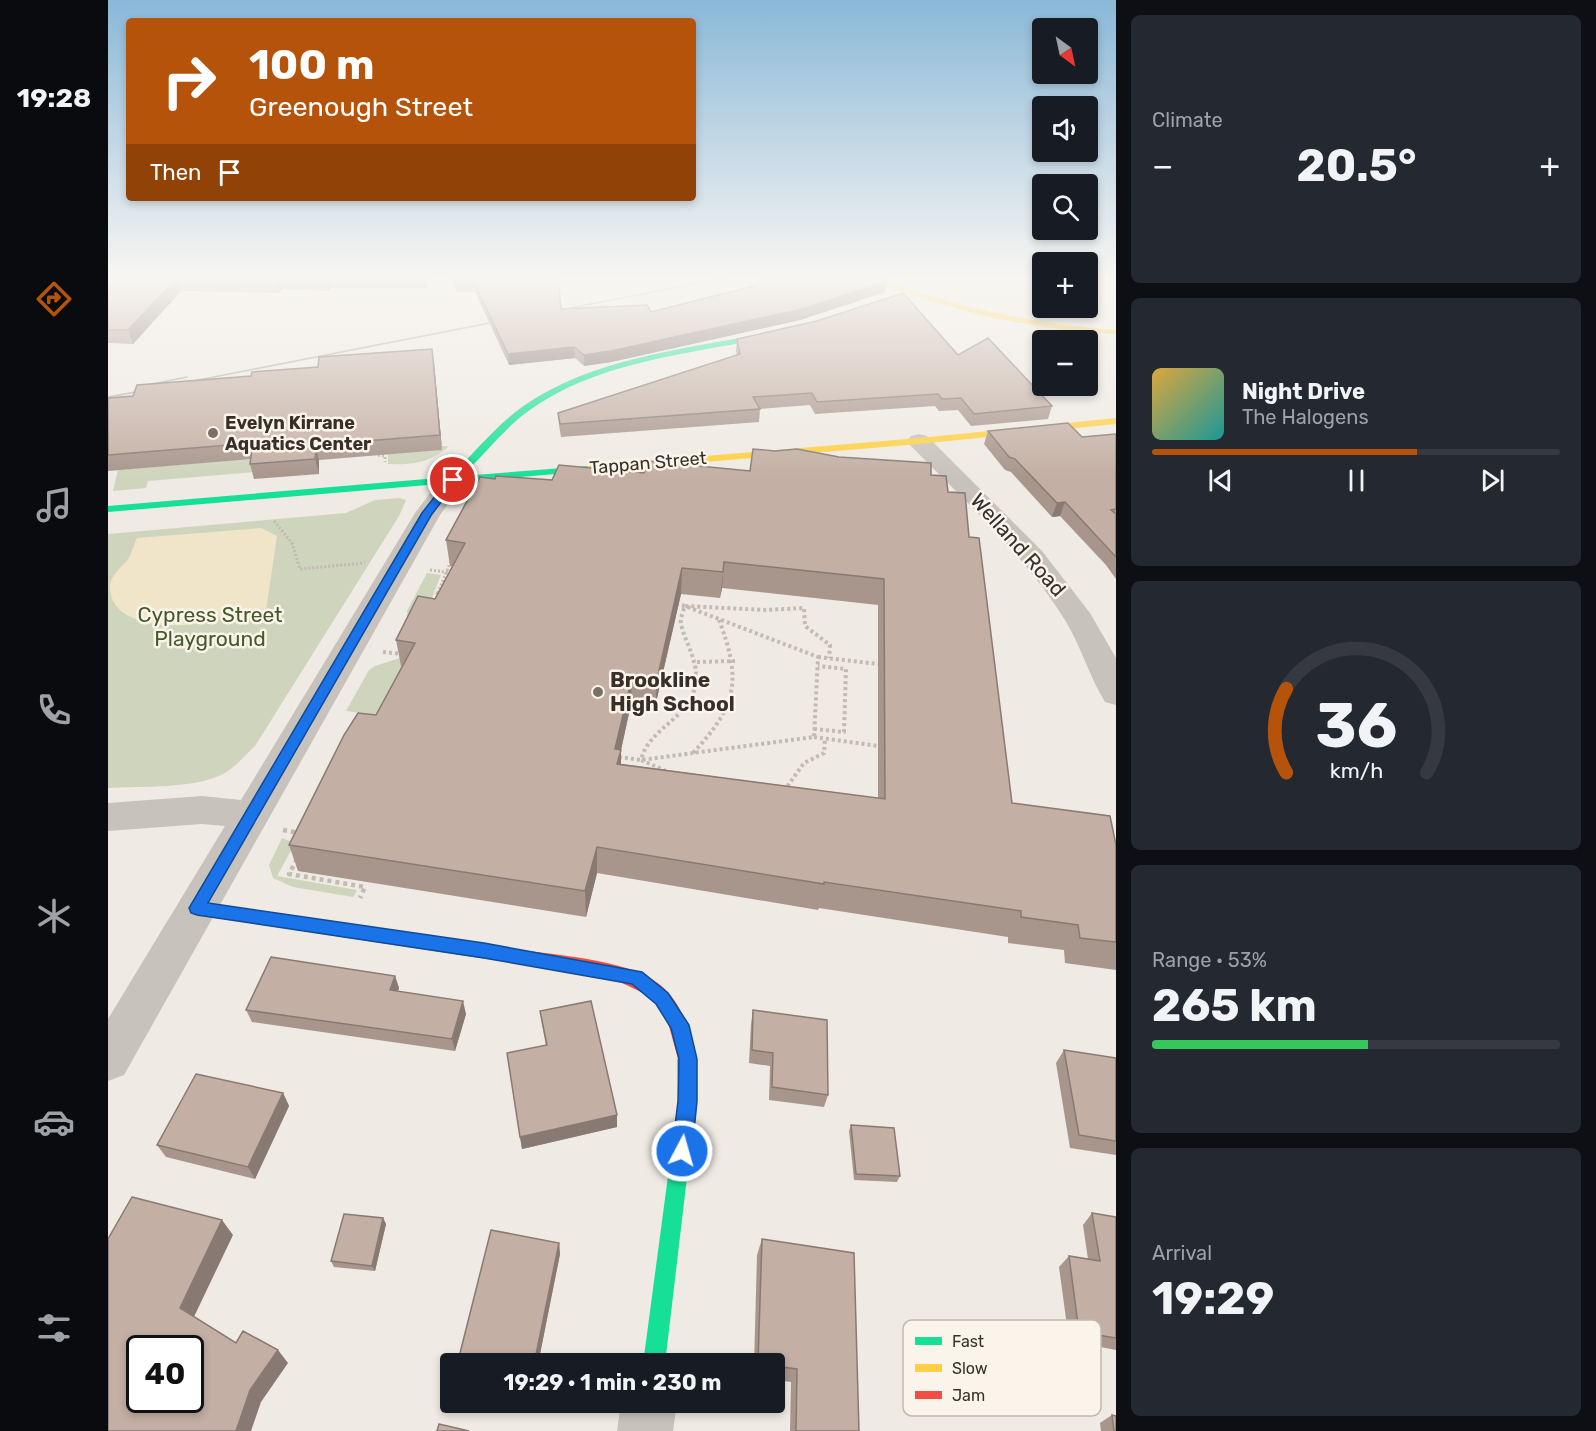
<!DOCTYPE html>
<meta charset="utf-8">
<style>
:root{--surface:#171b24;--page:#242831;--text:#f1f3f6;--muted:#9ea1a6;--line:#363941;--accent:#b45309}
body{margin:0;font-family:Rubik,sans-serif;background:var(--page);color:var(--text);height:100vh;display:flex;flex-direction:column;font-size:22px;white-space:nowrap}
*{box-sizing:border-box;margin:0}
p{font-size:20px;color:var(--muted)}
.icon{flex:none;width:33px;height:33px;fill:none;stroke:currentColor;stroke-width:2;stroke-linecap:round;stroke-linejoin:round}
.map{position:relative;flex:1;overflow:hidden}
.panel{display:flex;flex-direction:column;gap:15px;padding:15px;background:#0d0f14;width:480px}
.panel>*{flex:none}
.hud{position:absolute;left:18px;top:18px;width:570px;height:183px;border-radius:6px;box-shadow:0 3px 9px #0003;background:#b45309;color:#fff;overflow:hidden}
.needle{width:39px;rotate:147deg}
.tools{position:absolute;left:924px;top:18px;display:grid;gap:12px}
.tools a{display:grid;place-items:center;width:66px;height:66px;border-radius:6px;background:var(--surface);box-shadow:0 3px 9px #0003;font-size:30px}
.speed{position:absolute;left:18px;top:1335px;display:flex;gap:12px;font-size:30px;font-weight:700;text-align:center}
.speed>*{display:grid;place-content:center;width:78px;height:78px;border-radius:50%;background:var(--surface);box-shadow:0 3px 9px #0003;line-height:1}
.speed .limit{border:3px solid #111;border-radius:9px;background:#fff;color:#111}
.pin{position:absolute;display:grid;place-items:center;width:51px;height:51px;color:#fff;margin:-26px;border:3px solid #fff;border-radius:50%;box-shadow:0 2px 6px #0007}
.me{position:absolute;width:66px;margin:-33px;rotate:6deg;stroke-linejoin:round;filter:drop-shadow(0 0 4px #0008)}
.turn{display:flex;align-items:center;gap:21px;height:126px;padding:0 24px;font-size:27px}
.turn .icon{width:78px;height:78px;stroke-width:2.5}
.turn b{display:block;font-size:42px;line-height:51px}
.then{display:flex;align-items:center;height:57px;padding:0 24px;background:#0003;gap:12px;font-size:22px}
.big{font-size:45px;font-weight:700;line-height:1.1}
.panel .widget{flex:1;display:flex;flex-direction:column;justify-content:center;gap:9px;min-width:0;padding:0 21px;border-radius:9px;background:var(--page)}
.panel .dial{align-items:center;gap:0}
.dial svg{height:156px;overflow:visible;fill:none;stroke:var(--line);stroke-width:7;stroke-linecap:round;text-anchor:middle}
.dial text{fill:var(--text);stroke:none}
.song{display:flex;align-items:center;gap:18px}
.cover{width:72px;height:72px;border-radius:9px;background:linear-gradient(135deg,hsl(40 70% 55%),hsl(180 70% 35%))}
.played{height:6px;border-radius:3px;background:linear-gradient(90deg,var(--accent) 65%,var(--line) 65%)}
.keys{display:flex;justify-content:space-around;direction:ltr}
.heat{display:flex;justify-content:space-between;align-items:center;font-size:33px;direction:ltr}
.charge{height:9px;border-radius:4px;background:linear-gradient(90deg,#34c759 53%,var(--line) 0)}
.trip{position:absolute;left:332px;top:1353px;width:345px;height:60px;border-radius:6px;background:var(--surface);box-shadow:0 3px 9px #0003;font-weight:700;line-height:60px;text-align:center}
main{display:flex;flex:1;min-height:0}
.dock{display:flex;flex-direction:column;width:108px;justify-content:space-around;align-items:center;background:#090b0e;color:var(--muted)}
.dock .icon{width:42px;height:42px}
.dock .selected{color:var(--accent)}
.dock b{font-size:27px;color:var(--text)}
.map>svg:first-child{display:block}
.green{fill:#cfd5bc}
.sand{fill:#f0e4c9}
.lines{fill:none;stroke-linecap:round;stroke-linejoin:round}
.path-far2{stroke:#c1bbb4;stroke-width:3;stroke-dasharray:2 2;stroke-linecap:butt}
.path-far1{stroke:#c1bbb4;stroke-width:4;stroke-dasharray:3 3;stroke-linecap:butt}
.path{stroke:#c1bbb4;stroke-width:4.5;stroke-dasharray:4 4;stroke-linecap:butt}
.street{fill:#c8c2bc;fill-rule:evenodd}
.fast{fill:#16e098;fill-rule:evenodd}
.slow{fill:#ffcf43;fill-rule:evenodd}
.jam{fill:#f24e42;fill-rule:evenodd}
.tram{stroke:#b0aba6;stroke-width:1.5}
.wall{fill:#a8968d;fill-rule:evenodd}
.shaded-wall{fill:#887a73}
.building{fill:#c3afa4;stroke:#887a73;stroke-width:1.5;fill-rule:evenodd}
.route{fill:#1a73e8;stroke:#114b97;stroke-width:1.5}
.poi-dot{fill:#79706a;stroke:#fbf4ea;stroke-width:2}
.labels{text-anchor:middle;stroke-width:5;stroke-linejoin:round;paint-order:stroke}
.far-poi-label{font-size:18px;font-weight:bold;fill:#392f29;stroke:#fbf4ea;text-anchor:start}
.far-street-label{font-size:18px;fill:#392f29;stroke:#fbf4ea}
.street-label{font-size:21px;fill:#392f29;stroke:#fbf4ea}
.park-label{font-size:21px;fill:#45592b;stroke:#fbf4ea}
.poi-label{font-size:21px;font-weight:bold;fill:#392f29;stroke:#fbf4ea;text-anchor:start}
.key{fill:#fbf4ea;stroke:#c1b9b0;stroke-width:1.5}
.key-label{font-size:16px;fill:#392f29}
</style>
<main>
<nav class="dock">
<b>19:28</b>
<svg class="icon selected" aria-label="directions" viewBox="0 0 24 24"><path d="M12 3l9 9-9 9-9-9zM9 14v-3h6M13 9l2 2-2 2"/></svg>
<svg class="icon" aria-label="music" viewBox="0 0 24 24"><path d="M9 18V5l10-2v13"/><circle cx="6" cy="18" r="3"/><circle cx="16" cy="16" r="3"/></svg>
<svg class="icon" aria-label="phone" viewBox="0 0 24 24"><path d="M5 4h4l2 5-3 2q2 4 5 5l2-3 5 2v4C11 20 4 13 5 4z"/></svg>
<svg class="icon" aria-label="climate" viewBox="0 0 24 24"><path d="M12 3v18M4 7l16 10M4 17L20 7"/></svg>
<svg class="icon" aria-label="car" viewBox="0 0 24 24"><path d="M5 17H2v-5l4-1 3-4h7l3 4 3 1v5h-3M9 17h6M6 11h13"/><circle cx="7" cy="17" r="2"/><circle cx="17" cy="17" r="2"/></svg>
<svg class="icon" aria-label="filters" viewBox="0 0 24 24"><path d="M4 7h16M4 17h16"/><circle cx="9" cy="7" r="2"/><circle cx="15" cy="17" r="2"/></svg>
</nav>
<div class="map">
<svg width="1008" height="1431" viewBox="0 0 1008 1431">
<rect width="100%" height="100%" fill="#efeae3"/>
<!-- green -->
<path class="green" d="M333,446H341C322,463 305,465 280,464V454L333,450Z
M149,458L147,472L40,481L38,488L5,491L10,470Z
M291,498L298,500L291,516L147,746C137,755 128,767 115,774C87,789 32,786 0,788V534L238,513L267,500Z
M319,573L333,575L314,622L300,620L299,611Z
M292,658L297,659L293,666L312,669L424,737L238,711L261,670L267,666Z
M174,838L187,843L169,876L249,890L245,897L185,887L165,878L161,865Z"/>
<!-- sand -->
<path class="sand" d="M153,528L169,536L158,611C146,612 133,611 121,614C109,617 98,623 86,624C60,628 0,625 2,585C4,574 13,568 20,559C24,553 26,544 29,538Z"/>
<g class="lines">
<!-- path-far2 -->
<path class="path-far2" d="M270,455L277,456V462
M166,521L184,543L192,569L257,563
M322,570L344,573
M330,593L343,561"/>
<!-- path-far1 -->
<path class="path-far1" d="M329,595L331,591
M568,604L577,606L710,657L706,737L585,753C629,706 634,680 611,620
M275,652L295,654
M710,657L770,664
M589,662L627,661
M583,698L619,708
M706,729L736,732L738,669L710,666
M706,737L770,746
M511,757L533,760L585,753
M558,771L533,760C541,728 579,720 587,687C592,662 578,646 573,624C572,619 575,611 577,606L658,610L696,608L697,626L722,645L721,658
M676,791L696,763L716,753L717,738"/>
<!-- path -->
<path class="path" d="M175,830L191,833
M189,859L181,874L257,887L252,898"/>
<!-- street -->
<path class="street" d="M811,434L819,436L934,551L982,613L1008,658V705L997,702C981,676 973,646 957,620C916,554 857,501 803,446L799,441L803,436Z
M345,472L354,475L358,480L332,515L16,1075L0,1081V1019L117,826L94,824L0,831V803L94,796L133,800L307,513L336,475Z
M513,1402H569L565,1431H509Z"/>
<!-- fast -->
<path class="fast" d="M672,330H675V334C590,354 492,358 419,412C395,430 376,455 354,476L480,466L485,469L484,471L0,512V506L342,477C365,454 387,427 414,407C488,355 586,349 672,330Z
M89,901L398,948L404,950L406,955L404,960L398,962L89,915L83,913L81,908L83,903Z
M578,1051L584,1054L587,1060L588,1101L557,1364H535L570,1101L569,1060L572,1054Z"/>
<!-- slow -->
<path class="slow" d="M762,278H772C848,308 926,324 1008,330V334C938,330 871,318 805,295C791,291 774,286 762,278Z
M1008,418V424L811,444L480,472L475,469L480,466L811,438Z"/>
<!-- jam -->
<path class="jam" d="M398,948C440,955 518,958 551,984C565,995 573,1009 579,1026C583,1037 590,1055 584,1066L578,1069L572,1066L559,1019L550,1005L537,994L510,981L398,962L392,960L390,955L392,950Z"/>
<!-- tram -->
<path class="tram" d="M441,312L618,278
M70,384L397,320
M35,386L79,377
M0,397L44,389"/>
</g>
<!-- wall -->
<path class="wall" d="M0,278H318L319,288H223L221,291L174,289L171,293L73,291L25,344L0,343Z
M341,278H450L453,309L543,312L643,286V284L777,292L692,320L503,362L476,366L467,358L401,365L367,292H349Z
M629,339L850,355L944,406L940,419L863,426L850,410L831,411L827,406L707,414L702,405L652,409L651,422L453,437L451,425L450,413L629,355L628,351Z
M326,362L334,450L211,460V474L146,479L142,464L143,459L0,471V398L25,396Z
M880,431L974,437L1008,434V579L998,565L952,516L944,517L903,472L897,470L876,444Z
M642,471L823,475L840,492L861,537L904,803L1008,845V970L957,963L956,950L900,943V937L711,908L710,910L489,873L478,917L190,871L181,845L268,715L294,666H293L288,640L327,599L344,566H342L338,540L387,479L444,480L536,473ZM614,588L770,605V798L513,764V750L523,704L547,707L573,594L612,598Z
M287,976L291,988L290,991L358,1014L347,1051L144,1022L138,1010Z
M645,1010L720,1095L716,1107L661,1100L662,1066L641,1063L643,1024Z
M432,1011L509,1115V1127L414,1149L399,1053L438,1046L434,1024Z
M956,1050L1008,1058V1155L962,1148L948,1063Z
M175,1093L181,1106L147,1179L58,1157L49,1145Z
M743,1125L792,1176L789,1182L746,1180L741,1131Z
M984,1213L1008,1217V1350L961,1341L951,1267L961,1256L980,1259L975,1225Z
M275,1218L278,1224L267,1271L226,1267L223,1261Z
M654,1239L751,1431H682L683,1382L666,1380V1364H646L649,1255Z
M451,1243L452,1254L430,1364H353L351,1357Z
M1004,1415L1008,1431H993L992,1423Z"/>
<!-- shaded-wall -->
<path class="shaded-wall" d="M69,278L73,291L25,344L20,330Z
M169,278H172L174,289L171,293L168,280Z
M219,278H221L223,288L221,291Z
M779,281L777,292L692,320L503,362L476,366V355Z
M466,347L467,358L401,365L400,354Z
M324,349L326,362L334,450L332,435Z
M208,445L211,460V474L207,459Z
M957,502L952,516L944,517L949,503Z
M616,562L614,588L612,598L615,572Z
M574,568L573,594L547,707L549,680Z
M524,677L523,704L511,759L513,750V776L509,790L507,749Z
M489,847V873L478,917L477,891Z
M287,976L291,988L286,1002L282,990Z
M355,1001L358,1014L347,1051L344,1039Z
M175,1093L181,1106L147,1179L140,1167Z
M509,1115V1127L414,1149L412,1137Z
M275,1218L278,1224L267,1271L264,1266Z
M114,1220L125,1235L84,1321L72,1308Z
M451,1243L452,1254L430,1364H426Z
M170,1350L180,1363L153,1402L143,1431H128L142,1390Z"/>
<!-- building -->
<path class="building" d="M0,278H69L20,330H0Z
M76,278H169L168,280Z
M346,278H450L453,309L539,305L543,312L646,286L643,284L665,278H770L779,281L694,309L503,351L476,355L466,347L400,354L366,282H348Z
M795,293L850,355L880,338L944,406L866,414L853,398L834,399L830,394L709,402L704,393L645,397L652,409L452,424L450,413L632,354L629,339L709,321Z
M324,349L332,435L208,445L207,459L142,464L145,443L0,455V398L25,396L29,385L143,376L144,372L210,367L211,357Z
M960,423L974,437L1008,434V509L1003,510L1008,514V557L957,502L949,503L907,459L901,457L880,431Z
M645,449L667,451L689,449L731,457L823,463V475L838,476L840,492L857,493L861,537L871,538L904,803L1002,816L1008,845V942L972,938L970,925L913,917V911L716,882V884L489,847L477,891L181,845L236,735L250,713L268,715L307,643L288,640L310,596L327,599L357,543L338,540L372,477L387,479L388,476L444,480L451,465L536,473L540,461L642,471ZM616,562L776,579L777,799L509,764L513,750L507,749L524,677L549,680L574,568L615,572Z
M163,957L287,976L282,990L355,1001L344,1039L138,1010Z
M483,1001L509,1115L412,1137L399,1053L439,1045L432,1011Z
M645,1010L719,1020L720,1095L664,1087L665,1053L644,1050Z
M956,1050L1008,1058V1141L971,1135Z
M88,1074L175,1093L140,1167L49,1145Z
M743,1125L786,1128L792,1176L748,1174Z
M24,1197L114,1220L72,1308L128,1343L135,1331L170,1350L142,1390L128,1431H0V1239ZM32,1348H82V1400H32Z
M984,1213L1008,1217V1338L971,1332L961,1256L992,1261Z
M236,1214L275,1218L264,1266L223,1261Z
M383,1230L451,1243L426,1364H381L351,1357Z
M654,1239L746,1253L751,1431H688L689,1369L666,1366V1364L650,1363Z
M1004,1415L1008,1416V1431H1006Z
M331,1424L361,1431H329Z"/>
<!-- sky -->
<linearGradient id="sky" x2="0" y2="1"><stop stop-color="#8ab8d8"/><stop offset="0.58" stop-color="#f8f6f2"/><stop offset="1" stop-color="#f8f6f2" stop-opacity="0"/></linearGradient>
<rect width="1008" height="478" fill="url(#sky)"/>
<!-- route -->
<path class="route" d="M341,478L350,480L324,514L100,903L376,943L534,972L560,993L581,1025L589,1059V1101L584,1151L581,1158L574,1161L567,1158L564,1151L570,1101L571,1059L563,1028L548,1004L524,984L376,958L89,915L83,913L81,908L314,513Z"/>
<!-- markers -->
<g class="poi-dot">
<circle cx="105" cy="433" r="6"/>
<circle cx="490" cy="692" r="6"/>
</g>
<g class="labels">
<!-- far-poi labels -->
<g class="far-poi-label">
<text x="117" y="429">Evelyn Kirrane<tspan x="117" dy="21">Aquatics Center</tspan></text>
</g>
<!-- far-street labels -->
<g class="far-street-label">
<text transform="translate(540 463) rotate(-5)" y="6">Tappan Street</text>
</g>
<!-- street labels -->
<g class="street-label">
<text transform="translate(910 545) rotate(48)" y="7">Welland Road</text>
</g>
<!-- park labels -->
<g class="park-label">
<text x="102" y="622">Cypress Street<tspan x="102" dy="24">Playground</tspan></text>
</g>
<!-- poi labels -->
<g class="poi-label">
<text x="502" y="687">Brookline<tspan x="502" dy="24">High School</tspan></text>
</g>
</g>
<!-- legend -->
<rect x="795" y="1320" width="198" height="96" rx="9" class="key"/>
<rect x="807" y="1337" width="27" height="8" fill="#16e098"/>
<rect x="807" y="1364" width="27" height="8" fill="#ffcf43"/>
<rect x="807" y="1391" width="27" height="8" fill="#f24e42"/>
<g class="key-label">
<text x="844" y="1347">Fast</text>
<text x="844" y="1374">Slow</text>
<text x="844" y="1401">Jam</text>
</g>
</svg>
<div class="tools">
<a><svg class="needle" viewBox="-14 -14 28 28"><path d="M0-13l5 13h-10z" fill="#e53935"/><path d="M0 13l5-13h-10z" fill="#9ea1a6"/></svg></a>
<a><svg class="icon" aria-label="sound" viewBox="0 0 24 24"><path d="M4 9h4l5-4v14l-5-4H4zM17 9q2 3 0 6"/></svg></a>
<a><svg class="icon" aria-label="search" viewBox="0 0 24 24"><circle cx="10" cy="10" r="6"/><path d="M15 15l6 6"/></svg></a>
<a>+</a>
<a>−</a>
</div>
<div class="speed"><div class="limit">40</div></div>
<div class="pin" style="left:345px;top:480px;background:#d93025"><svg class="icon" aria-label="arrive" viewBox="0 0 24 24"><path d="M6 21V4h12l-3 4 3 4H6"/></svg></div>
<svg class="me" style="left:574px;top:1151px" viewBox="-20 -20 40 40"><circle r="17" fill="#1a73e8" stroke="#fff" stroke-width="3"/><path d="M0-11L8 9 0 5-8 9z" fill="#fff"/></svg>
<div class="trip">19:29 · 1 min · 230 m</div>
<div class="hud">
<div class="turn"><svg class="icon" aria-label="right" viewBox="0 0 24 24"><path d="M7 20v-9h11M14 6l5 5-5 5"/></svg><div><b>100 m</b>Greenough Street</div></div>
<div class="then">Then<svg class="icon" aria-label="arrive" viewBox="0 0 24 24"><path d="M6 21V4h12l-3 4 3 4H6"/></svg></div>
</div>
</div>
<section class="panel">
<div class="widget"><p>Climate</p>
<div class="heat"><a>−</a><b class="big">20.5°</b><a>+</a></div>
</div>
<div class="widget">
<div class="song"><i class="cover"></i><div><b>Night Drive</b><p>The Halogens</p></div></div>
<div class="played"></div>
<div class="keys"><svg class="icon" aria-label="previous" viewBox="0 0 24 24"><path d="M18 5L8 12l10 7zM5 5v14"/></svg><svg class="icon" aria-label="pause" viewBox="0 0 24 24"><path d="M8 5v14M16 5v14"/></svg><svg class="icon" aria-label="next" viewBox="0 0 24 24"><path d="M6 5l10 7-10 7zM19 5v14"/></svg></div>
</div>
<div class="widget dial"><svg viewBox="0 0 100 80">
<path d="M14 69A42 42 0 1 1 86 69"/>
<path d="M14 69A42 42 0 0 1 14 26" stroke="#b45309"/>
<text x="50" y="56" font-size="32" font-weight="700">36</text>
<text x="50" y="72" font-size="11">km/h</text>
</svg></div>
<div class="widget"><p>Range · 53%</p><b class="big">265 km</b><div class="charge"></div></div>
<div class="widget"><p>Arrival</p><b class="big">19:29</b></div>
</section>
</main>
